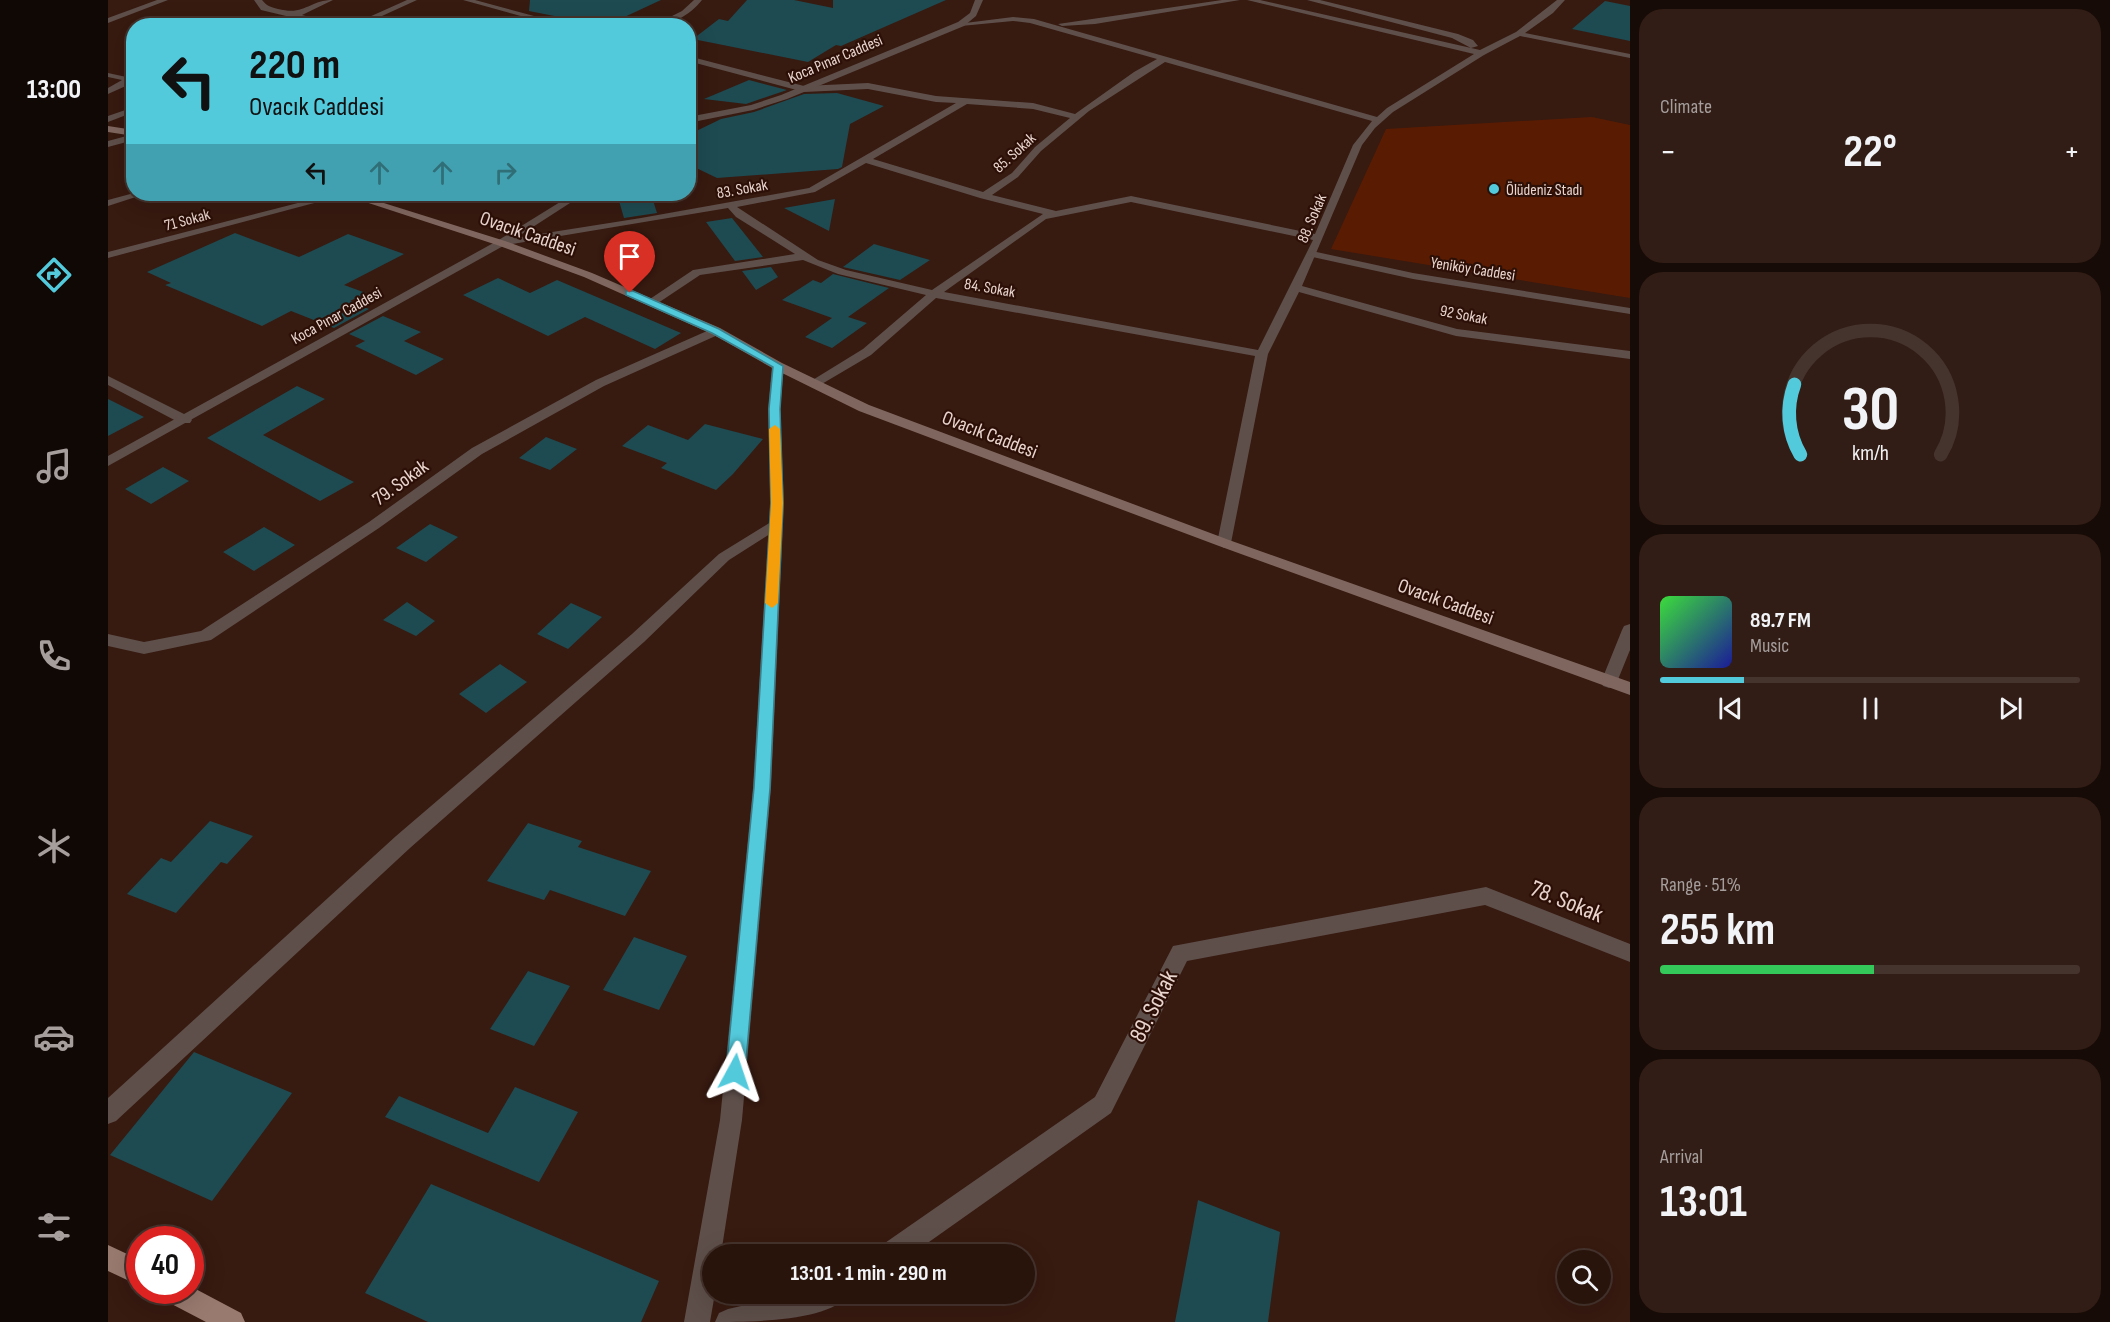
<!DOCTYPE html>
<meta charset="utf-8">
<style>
:root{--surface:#29140c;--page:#311d15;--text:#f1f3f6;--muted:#a59e9d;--line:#45332d;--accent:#53cadc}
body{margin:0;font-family:"Sofia Sans Condensed",sans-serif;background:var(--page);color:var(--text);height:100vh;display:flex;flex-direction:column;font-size:22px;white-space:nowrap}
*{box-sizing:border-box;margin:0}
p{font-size:20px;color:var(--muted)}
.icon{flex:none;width:33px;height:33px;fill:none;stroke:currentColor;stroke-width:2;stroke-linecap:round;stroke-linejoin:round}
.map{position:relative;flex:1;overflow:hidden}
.panel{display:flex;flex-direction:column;gap:9px;padding:9px;background:#170b07;width:480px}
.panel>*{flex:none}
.banner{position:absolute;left:18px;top:18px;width:570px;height:183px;border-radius:24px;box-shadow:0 6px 24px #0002,0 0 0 2px var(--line);background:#53cadc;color:#111;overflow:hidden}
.buttons{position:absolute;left:1449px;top:1250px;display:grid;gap:12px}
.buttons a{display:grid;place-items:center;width:54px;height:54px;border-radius:50%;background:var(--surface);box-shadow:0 6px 24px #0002,0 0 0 2px var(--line);font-size:30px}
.speed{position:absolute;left:18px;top:1226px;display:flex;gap:12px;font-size:30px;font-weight:700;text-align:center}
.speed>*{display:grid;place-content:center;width:78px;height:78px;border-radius:50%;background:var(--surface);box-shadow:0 6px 24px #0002,0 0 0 2px var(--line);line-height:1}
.speed .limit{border:9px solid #d22;background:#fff;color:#111}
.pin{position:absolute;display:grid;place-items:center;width:51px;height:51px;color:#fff;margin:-62px -26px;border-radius:50% 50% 50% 0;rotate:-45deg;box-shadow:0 0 6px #0007}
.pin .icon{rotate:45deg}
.me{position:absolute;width:66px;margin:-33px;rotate:5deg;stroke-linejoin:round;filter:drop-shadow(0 0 4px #0008)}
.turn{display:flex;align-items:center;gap:21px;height:126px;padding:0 24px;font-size:27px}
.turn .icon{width:78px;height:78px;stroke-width:2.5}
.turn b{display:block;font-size:42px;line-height:51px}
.lanes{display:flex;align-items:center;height:57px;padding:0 24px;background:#0003;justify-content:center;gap:30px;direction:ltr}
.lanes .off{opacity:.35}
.big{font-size:45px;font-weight:700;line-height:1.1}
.panel .card{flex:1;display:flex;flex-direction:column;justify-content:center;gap:9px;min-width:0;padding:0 21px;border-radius:24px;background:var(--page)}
.panel .dial{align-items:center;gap:0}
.dial svg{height:156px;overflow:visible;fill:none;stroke:var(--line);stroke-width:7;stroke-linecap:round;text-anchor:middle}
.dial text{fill:var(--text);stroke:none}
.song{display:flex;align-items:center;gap:18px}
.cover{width:72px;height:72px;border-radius:9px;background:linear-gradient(135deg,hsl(120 70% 55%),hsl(240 70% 35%))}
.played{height:6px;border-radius:3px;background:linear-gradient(90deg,var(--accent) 20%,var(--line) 20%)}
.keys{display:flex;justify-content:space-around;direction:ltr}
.heat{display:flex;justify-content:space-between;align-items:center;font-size:33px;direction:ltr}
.charge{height:9px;border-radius:4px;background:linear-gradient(90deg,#34c759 51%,var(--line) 0)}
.trip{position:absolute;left:594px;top:1244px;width:333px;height:60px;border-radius:30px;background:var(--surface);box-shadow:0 6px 24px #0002,0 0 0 2px var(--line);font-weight:700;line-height:60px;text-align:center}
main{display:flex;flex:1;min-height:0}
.tab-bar{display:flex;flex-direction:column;width:108px;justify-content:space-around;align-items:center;background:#100805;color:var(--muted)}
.tab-bar .icon{width:42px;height:42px}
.tab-bar .on{color:var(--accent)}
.tab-bar b{font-size:27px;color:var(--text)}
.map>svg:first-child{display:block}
.green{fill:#591c03}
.building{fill:#1e4a51}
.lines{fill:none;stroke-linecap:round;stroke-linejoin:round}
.minor{fill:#5e4f4a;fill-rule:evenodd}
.tertiary{fill:#5e4f4a;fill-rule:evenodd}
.secondary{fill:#7f675f;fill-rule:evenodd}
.primary{fill:#997a6f;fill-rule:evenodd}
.route{fill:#53cadc;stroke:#36838f;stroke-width:1.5}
.slow{fill:#f59e0b}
.poi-dot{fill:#53cadc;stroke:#2c1007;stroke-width:2}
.labels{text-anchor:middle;stroke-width:4.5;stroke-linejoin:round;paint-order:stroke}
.far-street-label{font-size:16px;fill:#e9d5ce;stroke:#2c1007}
.far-poi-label{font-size:16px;fill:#e9d5ce;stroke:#2c1007;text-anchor:start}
.street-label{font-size:20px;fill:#e9d5ce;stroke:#2c1007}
.near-street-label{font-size:24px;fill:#e9d5ce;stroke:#2c1007}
</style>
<main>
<nav class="tab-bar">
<b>13:00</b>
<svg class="icon on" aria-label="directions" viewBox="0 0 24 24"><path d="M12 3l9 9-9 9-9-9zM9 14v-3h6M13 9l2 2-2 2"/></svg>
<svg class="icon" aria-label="music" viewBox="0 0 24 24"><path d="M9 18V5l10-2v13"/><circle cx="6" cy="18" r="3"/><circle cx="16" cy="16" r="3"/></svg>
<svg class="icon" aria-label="phone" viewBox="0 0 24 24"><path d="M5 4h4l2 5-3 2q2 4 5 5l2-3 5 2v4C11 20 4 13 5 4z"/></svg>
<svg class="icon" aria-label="climate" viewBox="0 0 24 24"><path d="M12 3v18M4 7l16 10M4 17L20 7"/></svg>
<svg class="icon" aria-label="car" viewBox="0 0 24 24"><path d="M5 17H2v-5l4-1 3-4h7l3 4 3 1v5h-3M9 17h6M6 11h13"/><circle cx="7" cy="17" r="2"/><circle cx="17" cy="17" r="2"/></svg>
<svg class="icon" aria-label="filters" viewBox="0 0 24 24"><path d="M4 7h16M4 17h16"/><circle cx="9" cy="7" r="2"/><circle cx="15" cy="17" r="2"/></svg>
</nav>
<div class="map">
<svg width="1522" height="1322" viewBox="0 0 1522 1322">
<rect width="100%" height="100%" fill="#371a10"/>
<!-- green -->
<path class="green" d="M1484,117L1522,125V298L1223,249L1278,129Z"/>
<!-- building -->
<path class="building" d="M422,0H553L497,26L421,11Z
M639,0H686L725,8V0H838L733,46L728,45L700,62L585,39L611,19L620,21Z
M1497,1L1522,6V41L1464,29Z
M641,80L679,90L638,104L596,99Z
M729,93L776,106L742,124L734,167L730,169L609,178L580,164V135L613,119L646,112L696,94Z
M509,194H543L549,213L516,218Z
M727,199L721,231L676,208Z
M624,218L655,257L627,261L598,222Z
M127,233L191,257L240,234L296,254L236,285L258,293L242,301L261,309L226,328L183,311L154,326L57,285L63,283L39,272Z
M766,244L822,260L792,280L735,267Z
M663,267L670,277L648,290L634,271Z
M725,274L781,288L740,317L759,323L724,348L697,337L724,318L674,300L705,280L713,283Z
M390,278L422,293L449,280L573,333L547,349L477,317L440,336L355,295Z
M275,316L313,332L296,341L336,359L308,375L247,346L257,341L241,334Z
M189,386L217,399L155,435L246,482L212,501L99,438Z
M0,399L36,417L0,436Z
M597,424L655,439L625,474L608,490L553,468L559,463L514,446L540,425L580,440Z
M438,437L469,449L442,470L411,458Z
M55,467L81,481L43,504L17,489Z
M322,524L350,537L318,562L288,548Z
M156,527L187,545L146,571L115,552Z
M299,602L327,621L308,636L275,620Z
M463,603L494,617L460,649L429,634Z
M392,664L419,682L378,713L351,694Z
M102,821L145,836L119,864L113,862L68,913L19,894L53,858L63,862Z
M420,823L474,841L470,847L543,871L517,916L442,890L436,900L379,881Z
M526,937L579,956L551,1010L495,990Z
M420,971L462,986L426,1046L382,1029Z
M86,1052L184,1093L104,1201L2,1155Z
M407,1087L470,1112L431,1182L277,1117L291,1096L380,1133Z
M323,1184L551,1281L533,1322H320L257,1293Z
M1090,1200L1172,1232L1160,1322H1067Z"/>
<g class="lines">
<!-- minor -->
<path class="minor" d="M49,0H60L0,23V18Z
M146,0H154C159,6 162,7 170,9C198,16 200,0 225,0L194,15L235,26H220L153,10Z
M299,0H309L252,26H241Z
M355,0H367L463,26H449Z
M586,0H594C582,15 563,26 544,26L574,11Z
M1114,0H1132L987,24L954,26L950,24Z
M1139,0H1152L1372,50L1408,32L1449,0H1457L1445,13L1417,33L1522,54V58L1412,36L1376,55L1285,112L1267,128L1254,145L1194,286L1349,329L1522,351V359L1348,336L1191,292L1160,354L1123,543L1116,548L1109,543L1147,356L828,298L763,355L707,388L703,387L701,384L703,381L755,349L818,295L730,274L695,260L592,275L547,305H539V301L585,270L687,254L628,217L620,208L393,246L388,243L393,240L533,218L701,188L848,103L828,102L760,89L696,92L580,61V56L696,86L760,83L828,96L925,103L967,114L1026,72L1049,59L922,23L905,21L853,26L849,24L905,17L926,19L1269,117L1279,108L1366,54ZM1057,62L1264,121L1245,145L1207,234L1023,196L948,211L884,195L910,177L933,151L981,111ZM859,104L925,109L962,118L927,147L904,173L875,192L765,159ZM758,163L872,198L935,214L824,290L738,270L710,260L629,207L707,192ZM1023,202L1205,240L1150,350L836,292L938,219Z
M1199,0H1212L1350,34L1365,40L1370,46L1363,48L1344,38Z
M0,73L23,78L20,85L0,94V88L14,80L0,77Z
M26,107V112L0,122V116Z
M26,134V140L0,147V141Z
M26,193L37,194L0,206V200Z
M225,194H240L0,258V252Z
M608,327L614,331L612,334L496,386L374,454L271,528L103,640L36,654L0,646V634L36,642L93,631L261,522L364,448L488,380Z
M0,376L82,417L84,420L82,423H72L0,385Z
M668,519L675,524L673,527L621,560L536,642L302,848L8,1121L0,1124V1098L288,836L524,634L611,554Z
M1522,624V650L1509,682L1507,686L1501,688L1495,686L1493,682L1514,630L1516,626Z
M1378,887L1522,944V962L1377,905L1079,961L1003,1113L804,1254H771L774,1245L987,1097L1065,946Z
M690,1293H741C726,1322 639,1322 607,1322L611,1313L620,1309Z"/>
<!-- tertiary -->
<path class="tertiary" d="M867,0H875L868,16L856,26L679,99L645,110L580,123V117L643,105L673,95L850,22L862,13Z
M465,194H476L397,245L0,466V456L389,241Z
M1204,251L1305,273L1522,308V314L1305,279L1200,256L1199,254Z
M670,362L676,366L672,409L676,503L663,788L634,1120L613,1254H604V1293H607L602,1322H576L612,1120L645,788L662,503L660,409L664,366Z"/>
<!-- secondary -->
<path class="secondary" d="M0,126L26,130V136L0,132Z
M233,194H247L397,241L484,273L612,328L674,363L761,405L1121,540L1522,682V695L1111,546L751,411L666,369L604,334L476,277L389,245Z"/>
<!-- primary -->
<path class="primary" d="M0,1245L32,1260V1286L0,1271Z
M82,1286L133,1313L137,1322H98L54,1299L50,1290H82Z"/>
</g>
<!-- route -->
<path class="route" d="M518,291H525L611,329L675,366L672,409L675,503L662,788L637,1072L634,1079L627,1081L621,1079L618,1072L646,788L663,503L661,409L665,367L604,333L518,295Z"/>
<!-- slow -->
<path class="slow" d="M667,425L672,429L675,503L670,603L664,608L657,603L663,503L661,429Z"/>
<!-- markers -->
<circle class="poi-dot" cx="1386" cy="189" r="6"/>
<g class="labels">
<!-- far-street labels -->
<g class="far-street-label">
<text transform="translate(727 58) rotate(-23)" y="6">Koca Pınar Caddesi</text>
<text transform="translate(906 152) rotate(-42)" y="6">85. Sokak</text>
<text transform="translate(634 188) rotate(-10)" y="6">83. Sokak</text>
<text transform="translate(1203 218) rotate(-67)" y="6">88. Sokak</text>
<text transform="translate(79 219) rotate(-15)" y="6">71 Sokak</text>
<text transform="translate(1365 268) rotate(9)" y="6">Yeniköy Caddesi</text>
<text transform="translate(882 287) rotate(10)" y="6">84. Sokak</text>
<text transform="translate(1356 314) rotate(11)" y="6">92 Sokak</text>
<text transform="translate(228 315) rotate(-29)" y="6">Koca Pınar Caddesi</text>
</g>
<!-- far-poi labels -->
<g class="far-poi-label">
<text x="1398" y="195">Ölüdeniz Stadı</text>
</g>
<!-- street labels -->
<g class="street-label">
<text transform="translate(420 233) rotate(19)" y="7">Ovacık Caddesi</text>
<text transform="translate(882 434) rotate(21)" y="7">Ovacık Caddesi</text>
<text transform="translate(292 482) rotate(-36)" y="7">79. Sokak</text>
<text transform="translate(1338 601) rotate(20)" y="7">Ovacık Caddesi</text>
</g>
<!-- near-street labels -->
<g class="near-street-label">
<text transform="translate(1459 901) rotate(22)" y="8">78. Sokak</text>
<text transform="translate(1045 1006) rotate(-63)" y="8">89. Sokak</text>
</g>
</g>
</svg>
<div class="buttons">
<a><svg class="icon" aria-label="search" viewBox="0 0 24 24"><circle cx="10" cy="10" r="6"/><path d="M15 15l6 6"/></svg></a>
</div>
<div class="speed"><div class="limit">40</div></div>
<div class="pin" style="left:522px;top:293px;background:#d93025"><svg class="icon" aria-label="arrive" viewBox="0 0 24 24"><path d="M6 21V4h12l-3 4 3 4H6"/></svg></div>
<svg class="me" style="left:627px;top:1072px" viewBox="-20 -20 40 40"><path d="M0-17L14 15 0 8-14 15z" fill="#53cadc" stroke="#fff" stroke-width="4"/></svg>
<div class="trip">13:01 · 1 min · 290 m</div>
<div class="banner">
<div class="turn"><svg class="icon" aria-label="left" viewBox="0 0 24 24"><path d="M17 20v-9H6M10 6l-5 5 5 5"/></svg><div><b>220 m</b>Ovacık Caddesi</div></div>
<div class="lanes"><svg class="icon" aria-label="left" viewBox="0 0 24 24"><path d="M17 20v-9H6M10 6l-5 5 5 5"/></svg><svg class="icon off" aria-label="ahead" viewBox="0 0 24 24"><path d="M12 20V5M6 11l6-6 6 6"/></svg><svg class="icon off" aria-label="ahead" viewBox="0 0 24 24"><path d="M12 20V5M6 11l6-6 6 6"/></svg><svg class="icon off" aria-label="right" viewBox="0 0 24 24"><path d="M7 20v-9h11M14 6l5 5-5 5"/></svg></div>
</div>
</div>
<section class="panel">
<div class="card"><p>Climate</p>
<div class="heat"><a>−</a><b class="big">22°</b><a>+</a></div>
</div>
<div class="card dial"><svg viewBox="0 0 100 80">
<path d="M14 69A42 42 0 1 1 86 69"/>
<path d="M14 69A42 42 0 0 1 11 33" stroke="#53cadc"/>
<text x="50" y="56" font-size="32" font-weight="700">30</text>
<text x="50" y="72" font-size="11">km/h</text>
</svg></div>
<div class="card">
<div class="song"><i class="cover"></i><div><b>89.7 FM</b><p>Music</p></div></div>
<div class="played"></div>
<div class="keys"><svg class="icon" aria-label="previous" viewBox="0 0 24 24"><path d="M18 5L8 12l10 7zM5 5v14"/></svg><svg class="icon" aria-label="pause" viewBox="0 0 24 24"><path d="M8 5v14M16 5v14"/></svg><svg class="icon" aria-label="next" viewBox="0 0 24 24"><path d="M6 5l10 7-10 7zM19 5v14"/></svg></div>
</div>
<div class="card"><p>Range · 51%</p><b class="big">255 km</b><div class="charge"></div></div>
<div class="card"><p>Arrival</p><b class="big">13:01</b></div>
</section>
</main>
